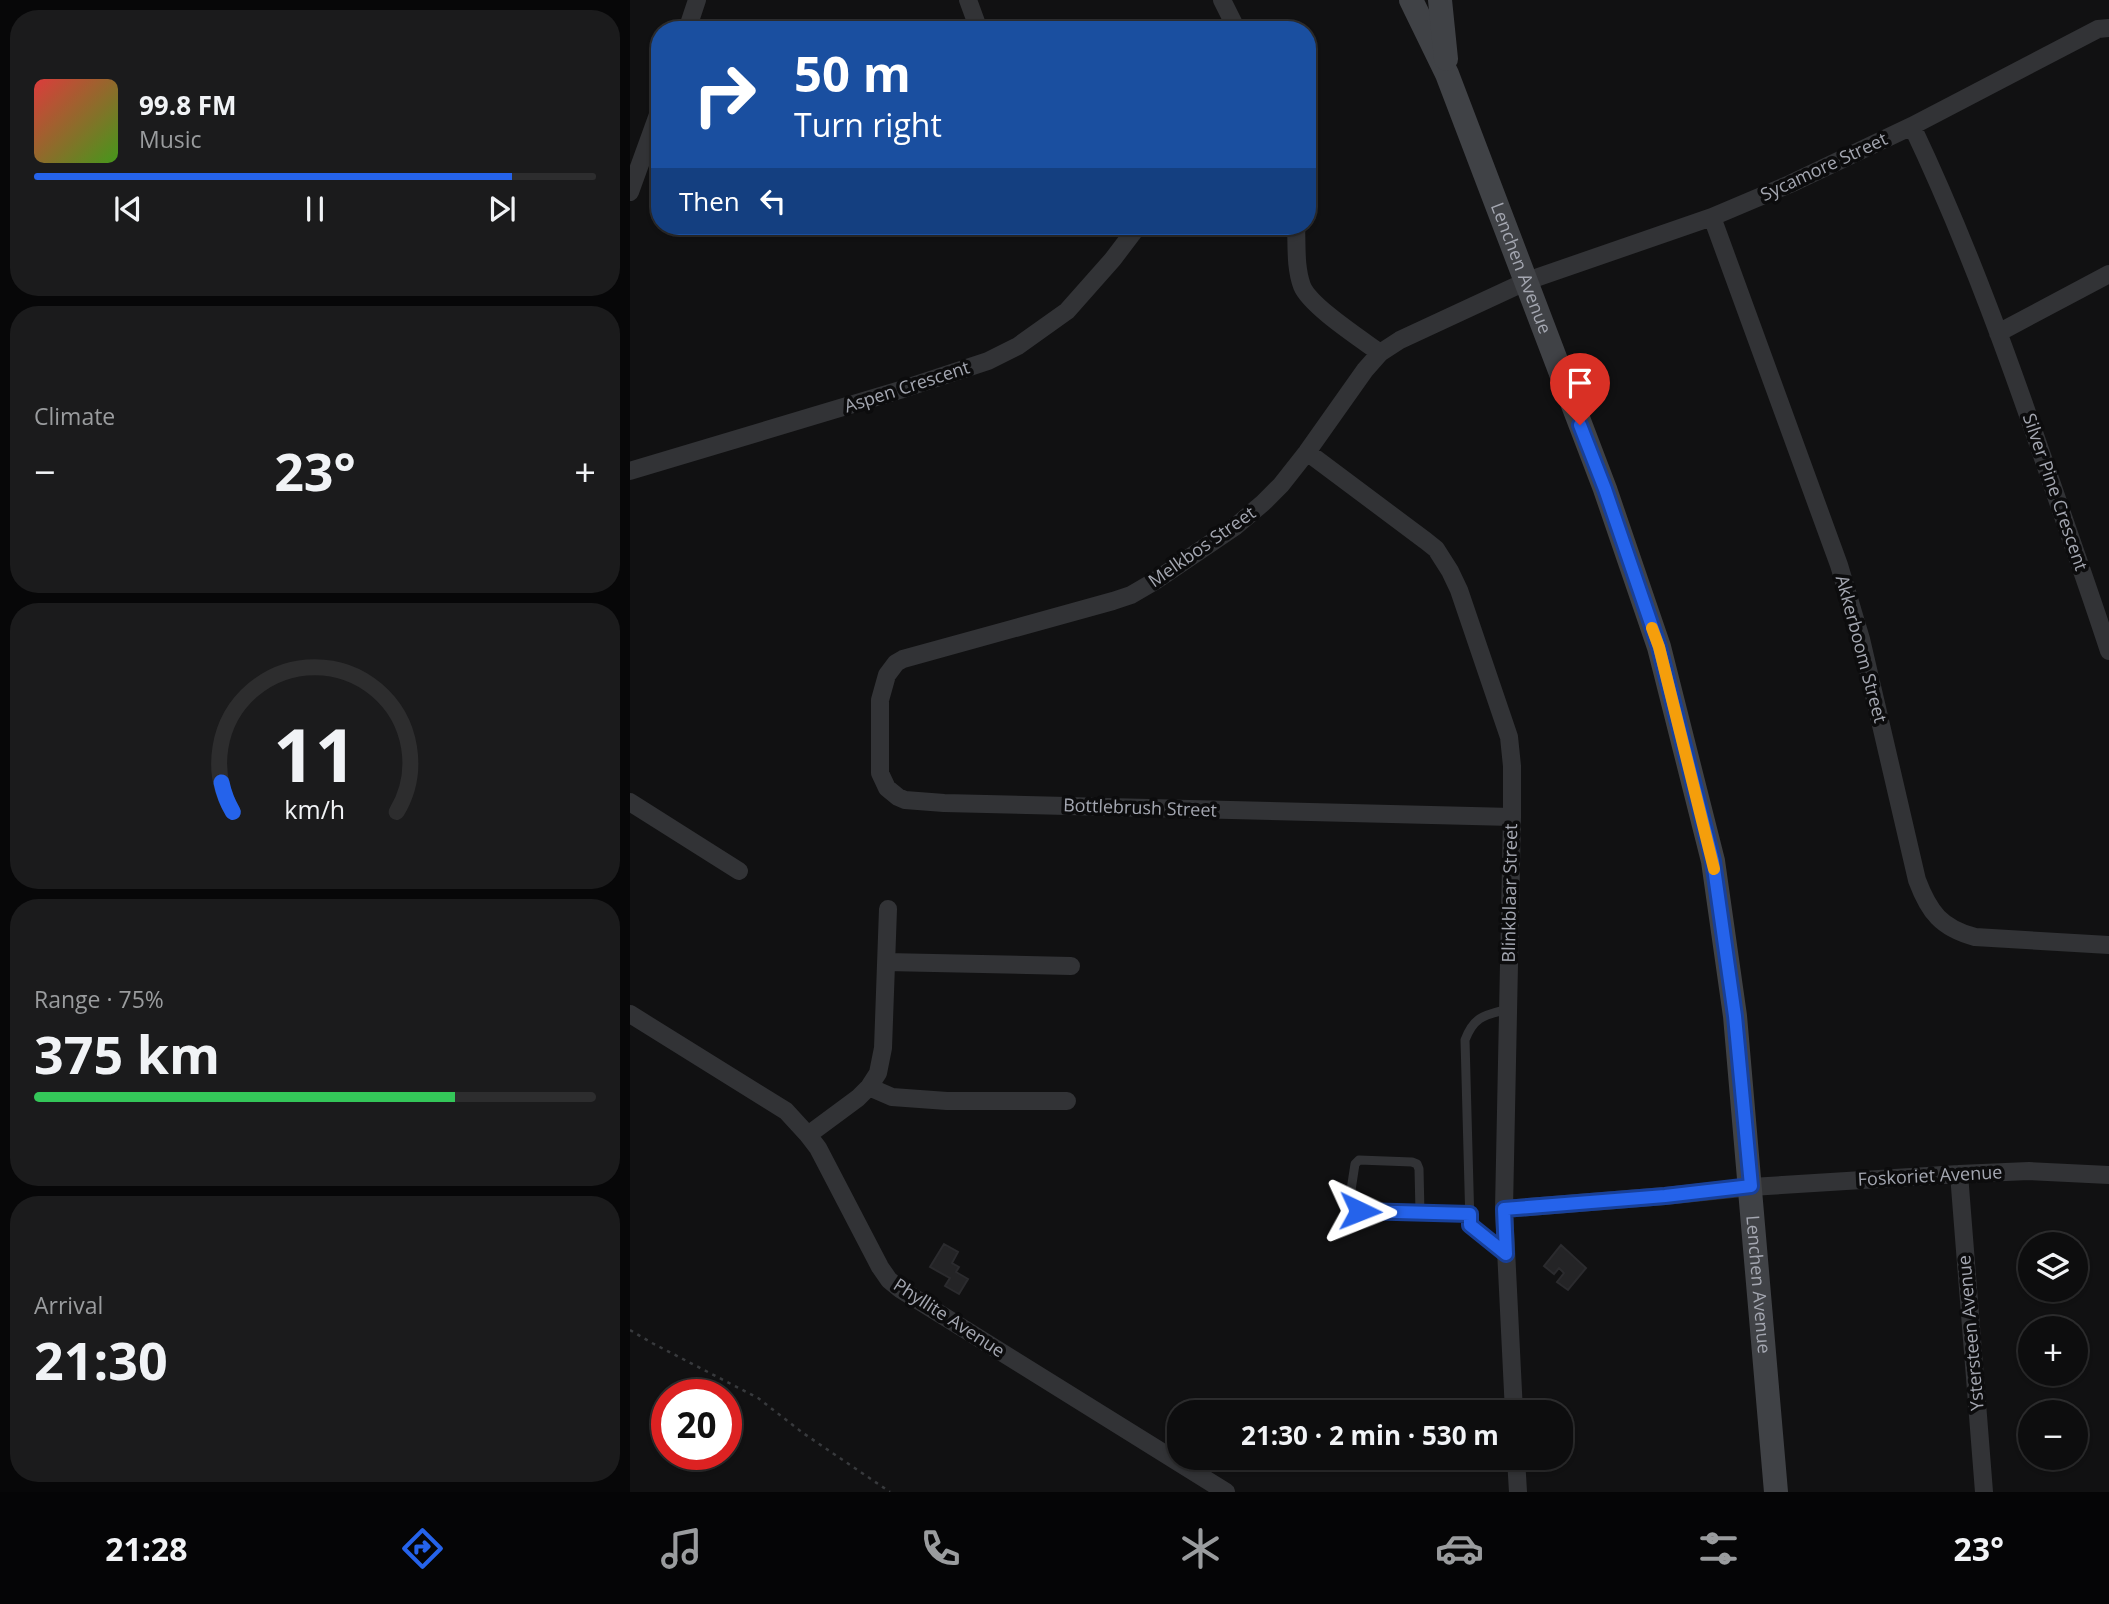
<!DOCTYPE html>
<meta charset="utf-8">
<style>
:root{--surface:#0d0d0e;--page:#1b1b1c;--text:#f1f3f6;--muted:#9a9c9e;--line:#2d2d2e;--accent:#2563eb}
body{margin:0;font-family:"Open Sans",sans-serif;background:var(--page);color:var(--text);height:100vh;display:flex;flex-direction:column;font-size:26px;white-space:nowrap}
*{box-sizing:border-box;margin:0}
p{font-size:23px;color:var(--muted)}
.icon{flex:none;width:38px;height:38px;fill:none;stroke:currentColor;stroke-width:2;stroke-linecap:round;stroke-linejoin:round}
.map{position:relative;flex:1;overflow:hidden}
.sheet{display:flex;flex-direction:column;gap:10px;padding:10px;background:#070708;width:630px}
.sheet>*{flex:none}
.banner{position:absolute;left:21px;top:21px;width:665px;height:214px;border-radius:28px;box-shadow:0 2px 5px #0004,0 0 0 2px var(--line);background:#1a4fa0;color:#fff;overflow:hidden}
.fabs{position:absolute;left:1388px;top:1232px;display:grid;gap:14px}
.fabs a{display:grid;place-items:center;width:70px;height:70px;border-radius:50%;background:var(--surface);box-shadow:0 2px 5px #0004,0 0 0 2px var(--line);font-size:35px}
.speed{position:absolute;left:21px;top:1379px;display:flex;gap:14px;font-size:35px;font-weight:700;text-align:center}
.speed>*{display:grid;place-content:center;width:91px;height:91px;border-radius:50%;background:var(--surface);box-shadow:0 2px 5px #0004,0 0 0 2px var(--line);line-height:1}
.speed .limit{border:10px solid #d22;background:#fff;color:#111}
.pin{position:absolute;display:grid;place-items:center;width:60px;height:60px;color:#fff;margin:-72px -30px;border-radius:50% 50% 50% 0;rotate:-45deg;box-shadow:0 0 7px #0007}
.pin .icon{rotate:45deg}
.me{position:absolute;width:77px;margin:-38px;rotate:92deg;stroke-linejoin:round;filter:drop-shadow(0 0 5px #0008)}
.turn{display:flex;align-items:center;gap:24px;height:147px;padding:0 28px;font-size:32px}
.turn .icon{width:91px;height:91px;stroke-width:2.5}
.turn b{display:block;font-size:49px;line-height:60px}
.then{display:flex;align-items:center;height:66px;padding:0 28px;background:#0003;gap:14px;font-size:26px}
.big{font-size:52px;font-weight:700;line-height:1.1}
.sheet .tile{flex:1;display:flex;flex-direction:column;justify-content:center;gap:10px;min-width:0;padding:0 24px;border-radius:28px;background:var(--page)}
.sheet .dial{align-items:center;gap:0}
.dial svg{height:182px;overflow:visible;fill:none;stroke:var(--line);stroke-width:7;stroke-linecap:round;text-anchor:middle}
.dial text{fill:var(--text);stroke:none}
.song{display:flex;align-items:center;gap:21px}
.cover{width:84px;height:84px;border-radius:10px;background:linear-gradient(135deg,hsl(0 70% 55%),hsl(100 70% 35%))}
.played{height:7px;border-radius:4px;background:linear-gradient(90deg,var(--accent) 85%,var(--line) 85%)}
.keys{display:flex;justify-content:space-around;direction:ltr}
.heat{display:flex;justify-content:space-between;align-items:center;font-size:38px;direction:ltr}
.charge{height:10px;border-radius:5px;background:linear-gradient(90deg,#34c759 75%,var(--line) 0)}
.trip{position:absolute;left:537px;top:1400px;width:406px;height:70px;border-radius:28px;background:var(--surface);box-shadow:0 2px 5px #0004,0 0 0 2px var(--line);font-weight:700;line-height:70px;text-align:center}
.dock{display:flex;height:112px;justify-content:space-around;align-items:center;background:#050506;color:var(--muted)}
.dock .icon{width:49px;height:49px}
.dock .on{color:var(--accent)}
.dock b{font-size:32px;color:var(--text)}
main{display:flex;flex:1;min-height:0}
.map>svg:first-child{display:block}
.building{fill:#242426;stroke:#2b2b2e;stroke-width:2}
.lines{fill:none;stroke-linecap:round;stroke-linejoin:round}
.path{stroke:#383a3d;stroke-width:2.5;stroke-dasharray:3.5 5;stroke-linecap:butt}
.service{stroke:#323336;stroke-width:9}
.minor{stroke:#323336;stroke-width:18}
.secondary{stroke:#404246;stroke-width:24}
.route-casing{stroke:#184099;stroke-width:18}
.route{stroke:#2563eb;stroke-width:12}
.slow{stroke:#f59e0b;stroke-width:12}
.labels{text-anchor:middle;stroke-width:7;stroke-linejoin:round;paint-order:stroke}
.street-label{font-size:18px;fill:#a4a7b1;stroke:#0c0c0d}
</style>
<main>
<section class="sheet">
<div class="tile">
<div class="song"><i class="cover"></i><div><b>99.8 FM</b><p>Music</p></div></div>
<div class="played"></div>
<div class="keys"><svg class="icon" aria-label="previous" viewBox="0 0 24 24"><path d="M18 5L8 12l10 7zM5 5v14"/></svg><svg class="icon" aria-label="pause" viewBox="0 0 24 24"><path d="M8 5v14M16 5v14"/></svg><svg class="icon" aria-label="next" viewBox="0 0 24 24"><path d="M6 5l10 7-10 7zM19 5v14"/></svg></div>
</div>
<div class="tile"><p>Climate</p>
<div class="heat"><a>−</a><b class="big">23°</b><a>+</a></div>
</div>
<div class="tile dial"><svg viewBox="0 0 100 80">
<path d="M14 69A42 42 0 1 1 86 69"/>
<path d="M14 69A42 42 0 0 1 9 56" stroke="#2563eb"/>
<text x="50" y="56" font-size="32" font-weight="700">11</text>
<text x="50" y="72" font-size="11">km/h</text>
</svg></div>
<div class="tile"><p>Range · 75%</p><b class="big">375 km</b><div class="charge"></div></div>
<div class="tile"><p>Arrival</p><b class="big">21:30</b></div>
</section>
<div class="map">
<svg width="1479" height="1492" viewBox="0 0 1479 1492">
<rect width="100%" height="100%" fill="#111112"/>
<!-- building -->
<path class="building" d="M314,1244L328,1252L322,1263L329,1267L326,1272L338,1279L329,1294L315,1286L320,1278L300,1267Z
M931,1245L956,1268L938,1290L927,1282L934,1273L929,1268L924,1274L914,1266Z"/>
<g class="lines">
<!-- path -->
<path class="path" d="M0,1330L22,1343L128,1398L173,1433L260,1492"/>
<!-- service -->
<path class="service" d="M790,1213L789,1169L787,1164L782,1162L729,1160L725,1164L719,1203L722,1208L730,1211L840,1214
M875,1253L840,1225L835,1040C844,1016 855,1015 878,1009"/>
<!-- minor -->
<path class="minor" d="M338,0L349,30
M592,0L607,30
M57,30L67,0
M1282,126C1339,246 1383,370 1426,496C1444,548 1462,599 1479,651
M0,192L30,109
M1082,217L1209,565L1231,639L1287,880C1299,912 1311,928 1345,937L1479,945
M666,226C667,245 665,267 672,286C680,306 731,339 750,353
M1368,333L1479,274
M677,452L796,541L806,549L820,571L829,590L879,737L882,766V817L874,1209L884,1412
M0,471L270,390L358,361L388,346L437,311L483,259L508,226
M0,802L109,871
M882,817L314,803L275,800L268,797L257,788L250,773V700L257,675L266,663L273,659L483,601L501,595L525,581L606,526L633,503L651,485L677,452L735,370L750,353L770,340L897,281L1082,217L1160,184L1282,126L1468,29L1479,28
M256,962L441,966
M0,1014L156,1111L178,1135L188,1148L250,1267L259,1280L270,1289L596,1492
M239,1087L262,1097L317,1101H437
M178,1135L228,1098L239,1087L248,1073L253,1048L258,909
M1329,1174L1354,1492
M874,1209L1035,1196L1121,1187L1329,1174L1399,1171L1479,1175
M886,1458L888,1492"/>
<!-- secondary -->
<g class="secondary">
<path id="s1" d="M781,0L817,74L975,489L1029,647L1083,861L1105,1016L1146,1492"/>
<path d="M810,0L816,59"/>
</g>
</g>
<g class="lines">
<defs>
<path id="route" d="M730,1211L840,1214V1225L876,1254L874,1209L1035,1196L1121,1186L1105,1016L1083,861L1029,647L975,489L950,425"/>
</defs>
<!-- route casing -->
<use href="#route" class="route-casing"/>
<!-- route -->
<use href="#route" class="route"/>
<!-- slow -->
<path class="slow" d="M1022,628L1029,647L1084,869"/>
</g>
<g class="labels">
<!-- street labels -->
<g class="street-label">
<text transform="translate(1194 167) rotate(-25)" y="6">Sycamore Street</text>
<text dy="6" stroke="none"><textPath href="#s1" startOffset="290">Lenchen Avenue</textPath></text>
<text transform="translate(277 387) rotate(-18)" y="6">Aspen Crescent</text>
<text transform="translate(1425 492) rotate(71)" y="6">Silver Pine Crescent</text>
<text transform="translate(572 547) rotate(-35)" y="6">Melkbos Street</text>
<text transform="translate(1231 649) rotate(75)" y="6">Akkerboom Street</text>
<text transform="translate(510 808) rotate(2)" y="6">Bottlebrush Street</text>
<text transform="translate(880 893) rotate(-89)" y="6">Blinkblaar Street</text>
<text transform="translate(1300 1176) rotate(-3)" y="6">Foskoriet Avenue</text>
<text dy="6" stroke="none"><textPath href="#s1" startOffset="1340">Lenchen Avenue</textPath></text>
<text transform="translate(319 1318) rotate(33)" y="6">Phyllite Avenue</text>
<text transform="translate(1341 1333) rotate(-95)" y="6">Ystersteen Avenue</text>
</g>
</g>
</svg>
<div class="fabs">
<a><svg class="icon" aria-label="layers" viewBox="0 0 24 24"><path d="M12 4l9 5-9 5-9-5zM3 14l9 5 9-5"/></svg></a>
<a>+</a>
<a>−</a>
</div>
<div class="speed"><div class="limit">20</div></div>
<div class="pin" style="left:950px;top:425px;background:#d93025"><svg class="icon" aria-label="arrive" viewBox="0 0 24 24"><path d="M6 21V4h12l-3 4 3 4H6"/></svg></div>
<svg class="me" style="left:730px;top:1211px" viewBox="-20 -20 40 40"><path d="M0-17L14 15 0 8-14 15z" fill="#2563eb" stroke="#fff" stroke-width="4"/></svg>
<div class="trip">21:30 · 2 min · 530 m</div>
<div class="banner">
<div class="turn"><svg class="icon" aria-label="right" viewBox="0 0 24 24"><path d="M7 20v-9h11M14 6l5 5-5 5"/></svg><div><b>50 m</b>Turn right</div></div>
<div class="then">Then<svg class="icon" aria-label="left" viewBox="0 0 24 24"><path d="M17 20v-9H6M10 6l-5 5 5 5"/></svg></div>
</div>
</div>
</main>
<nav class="dock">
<b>21:28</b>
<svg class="icon on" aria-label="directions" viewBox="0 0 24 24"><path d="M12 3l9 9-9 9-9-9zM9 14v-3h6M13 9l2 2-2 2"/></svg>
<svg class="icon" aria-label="music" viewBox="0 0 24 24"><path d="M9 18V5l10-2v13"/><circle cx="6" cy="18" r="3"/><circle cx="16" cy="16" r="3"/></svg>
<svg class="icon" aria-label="phone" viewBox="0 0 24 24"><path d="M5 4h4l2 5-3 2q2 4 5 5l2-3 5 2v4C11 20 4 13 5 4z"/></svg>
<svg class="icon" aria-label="climate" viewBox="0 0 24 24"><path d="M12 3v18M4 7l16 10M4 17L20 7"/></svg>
<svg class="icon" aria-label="car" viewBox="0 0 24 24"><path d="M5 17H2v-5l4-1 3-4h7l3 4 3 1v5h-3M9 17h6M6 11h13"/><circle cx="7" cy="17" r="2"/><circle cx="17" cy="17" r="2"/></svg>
<svg class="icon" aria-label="filters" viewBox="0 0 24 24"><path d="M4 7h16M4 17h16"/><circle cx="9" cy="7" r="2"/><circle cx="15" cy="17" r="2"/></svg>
<b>23°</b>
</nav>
